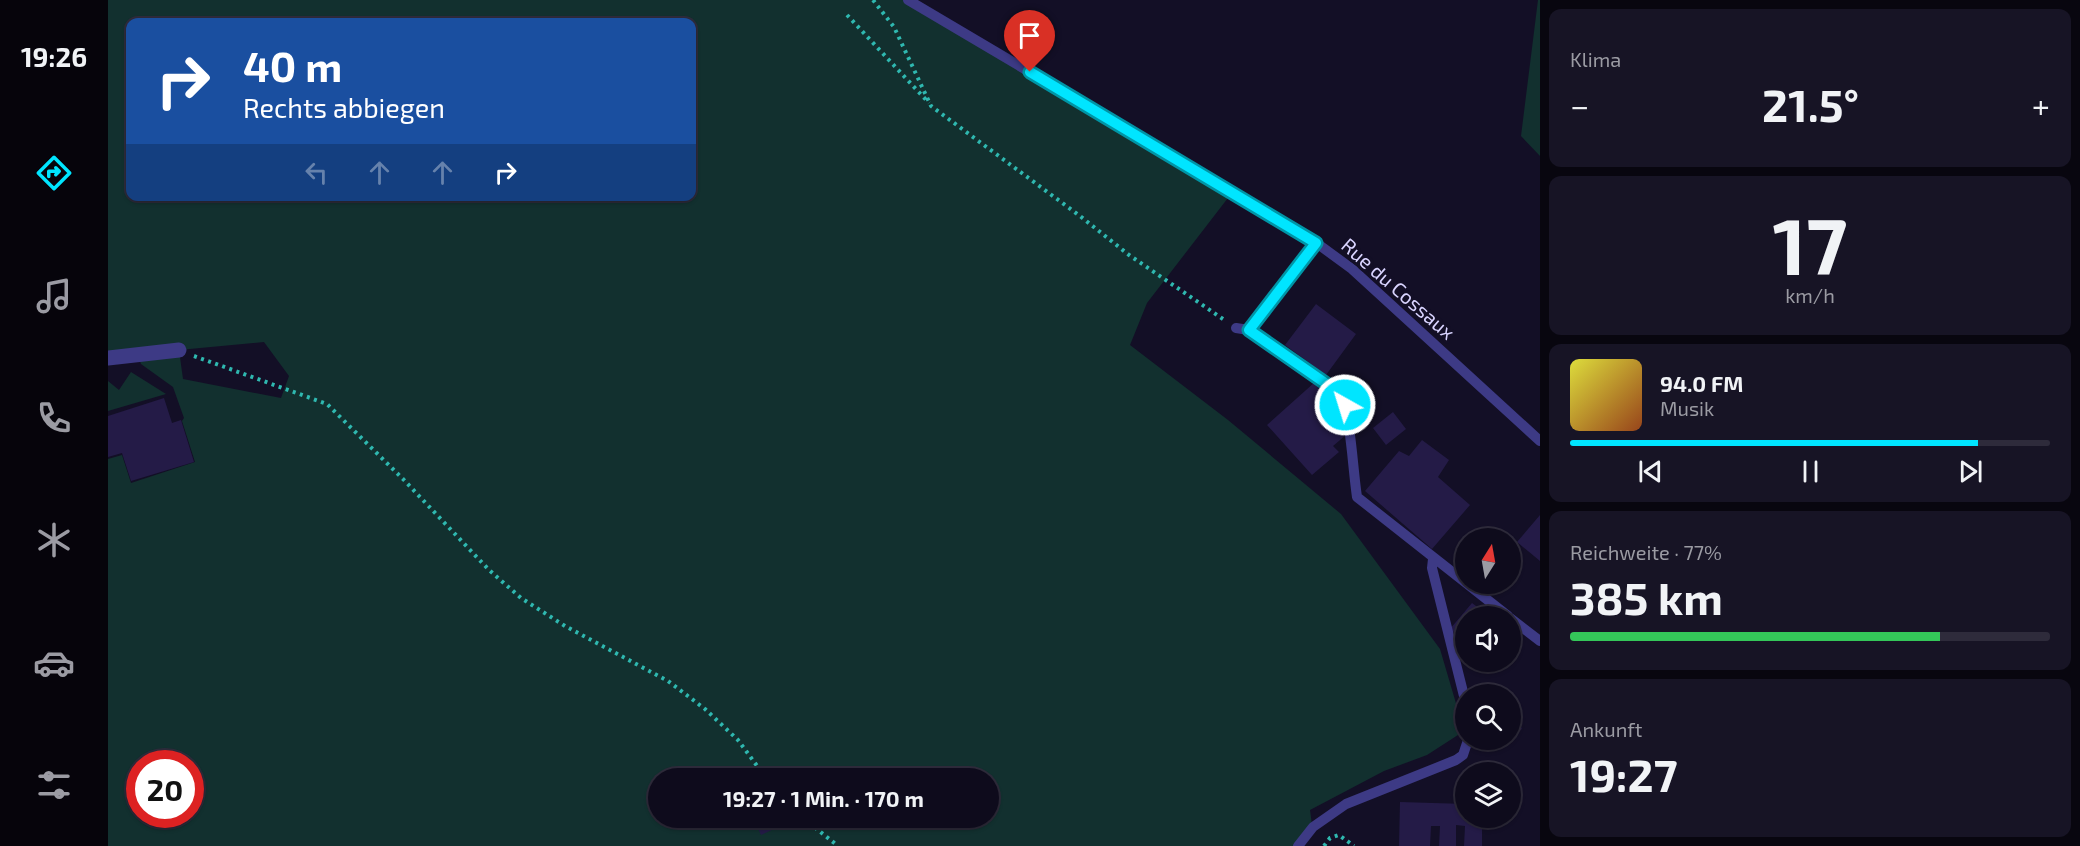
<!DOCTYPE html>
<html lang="de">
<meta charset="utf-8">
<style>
:root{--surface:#0e0b1c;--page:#171425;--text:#f1f3f6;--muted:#9b9ba3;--line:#2e2b3b;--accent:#00e5ff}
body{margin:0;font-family:"Exo 2",sans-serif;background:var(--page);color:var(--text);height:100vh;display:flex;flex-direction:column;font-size:22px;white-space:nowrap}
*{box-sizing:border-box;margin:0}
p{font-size:20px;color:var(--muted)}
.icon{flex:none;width:33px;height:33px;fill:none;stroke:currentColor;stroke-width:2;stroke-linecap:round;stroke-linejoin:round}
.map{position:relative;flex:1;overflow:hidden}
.drawer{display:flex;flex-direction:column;gap:9px;padding:9px;background:#08060f;width:540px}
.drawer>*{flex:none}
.guide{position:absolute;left:18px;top:18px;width:570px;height:183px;border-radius:12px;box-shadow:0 2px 4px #0004,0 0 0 2px var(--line);background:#1a4fa0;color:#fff;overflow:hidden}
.needle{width:39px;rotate:11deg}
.controls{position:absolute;left:1347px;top:528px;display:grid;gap:12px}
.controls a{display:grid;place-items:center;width:66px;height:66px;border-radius:50%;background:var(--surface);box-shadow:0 2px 4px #0004,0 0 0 2px var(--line);font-size:30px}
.speed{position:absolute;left:18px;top:750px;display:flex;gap:12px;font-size:30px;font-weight:700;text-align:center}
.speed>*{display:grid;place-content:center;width:78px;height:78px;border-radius:50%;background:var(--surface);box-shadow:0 2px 4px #0004,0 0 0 2px var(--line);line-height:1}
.speed .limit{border:9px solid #d22;background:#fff;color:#111}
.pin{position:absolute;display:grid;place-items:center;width:51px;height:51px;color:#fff;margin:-62px -26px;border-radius:50% 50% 50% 0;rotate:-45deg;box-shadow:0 0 6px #0007}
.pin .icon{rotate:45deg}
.me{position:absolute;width:66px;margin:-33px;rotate:321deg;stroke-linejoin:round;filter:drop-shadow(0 0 4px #0008)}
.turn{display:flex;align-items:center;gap:21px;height:126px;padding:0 18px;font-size:27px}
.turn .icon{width:78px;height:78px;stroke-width:2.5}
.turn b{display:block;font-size:42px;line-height:51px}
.lanes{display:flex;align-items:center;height:57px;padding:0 18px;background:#0003;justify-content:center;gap:30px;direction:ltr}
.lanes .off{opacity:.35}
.big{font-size:45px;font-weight:700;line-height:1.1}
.drawer .widget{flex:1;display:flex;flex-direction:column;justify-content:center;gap:9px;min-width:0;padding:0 21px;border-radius:12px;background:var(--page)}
.drawer .dial{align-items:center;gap:0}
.dial b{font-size:78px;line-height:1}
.song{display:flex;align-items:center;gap:18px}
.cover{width:72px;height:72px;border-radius:9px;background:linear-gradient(135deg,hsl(60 70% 55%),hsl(20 70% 35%))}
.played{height:6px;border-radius:3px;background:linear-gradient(90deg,var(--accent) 85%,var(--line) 85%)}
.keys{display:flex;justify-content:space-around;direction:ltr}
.heat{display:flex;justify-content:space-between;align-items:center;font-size:33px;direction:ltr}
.charge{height:9px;border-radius:4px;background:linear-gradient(90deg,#34c759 77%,var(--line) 0)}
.trip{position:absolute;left:540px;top:768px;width:351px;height:60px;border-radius:30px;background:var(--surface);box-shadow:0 2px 4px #0004,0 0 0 2px var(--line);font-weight:700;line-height:60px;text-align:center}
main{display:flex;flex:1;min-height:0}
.menu{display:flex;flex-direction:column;width:108px;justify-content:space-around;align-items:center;background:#06040b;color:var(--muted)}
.menu .icon{width:42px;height:42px}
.menu .on{color:var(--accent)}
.menu b{font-size:27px;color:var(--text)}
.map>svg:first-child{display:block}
.green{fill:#12302f;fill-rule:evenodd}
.building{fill:#241b47}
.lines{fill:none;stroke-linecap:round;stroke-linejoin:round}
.path{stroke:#2fb8b0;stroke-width:4;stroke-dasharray:3 4.5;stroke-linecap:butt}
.service{stroke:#3d3a85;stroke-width:10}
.minor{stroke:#3d3a85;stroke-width:15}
.route-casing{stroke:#0095a6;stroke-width:15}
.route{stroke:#00e5ff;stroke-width:10}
.labels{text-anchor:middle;stroke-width:6;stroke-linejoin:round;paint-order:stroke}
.street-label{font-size:20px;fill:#d9d4ff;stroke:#130f26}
</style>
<main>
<nav class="menu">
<b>19:26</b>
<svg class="icon on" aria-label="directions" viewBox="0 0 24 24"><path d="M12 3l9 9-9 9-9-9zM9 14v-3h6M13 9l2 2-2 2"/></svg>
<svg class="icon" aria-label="music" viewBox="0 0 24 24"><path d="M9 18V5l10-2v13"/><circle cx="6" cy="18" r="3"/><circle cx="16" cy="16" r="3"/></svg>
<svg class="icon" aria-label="phone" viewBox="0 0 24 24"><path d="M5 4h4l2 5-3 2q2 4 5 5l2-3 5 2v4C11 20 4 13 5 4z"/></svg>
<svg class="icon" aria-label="climate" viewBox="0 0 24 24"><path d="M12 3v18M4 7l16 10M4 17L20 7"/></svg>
<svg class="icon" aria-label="car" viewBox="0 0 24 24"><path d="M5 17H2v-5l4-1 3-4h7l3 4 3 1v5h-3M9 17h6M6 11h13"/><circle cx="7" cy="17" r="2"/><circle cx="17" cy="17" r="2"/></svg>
<svg class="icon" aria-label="filters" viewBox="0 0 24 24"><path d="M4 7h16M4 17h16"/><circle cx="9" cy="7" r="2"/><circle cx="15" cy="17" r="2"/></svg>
</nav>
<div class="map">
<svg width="1432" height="846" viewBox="0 0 1432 846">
<rect width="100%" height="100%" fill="#130f26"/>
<!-- green -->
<path class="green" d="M0,0H798L1123,194L1039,303L1022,345L1120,420L1233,514L1332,649L1352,717L1350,735L1319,755L1276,771L1202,810L1204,825L1186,846H0V459L14,455L23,483L87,462L74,421L76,418L65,387L33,364L30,355L0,358ZM22,22H584V196H22ZM156,342L181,376L173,398L75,379L71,350ZM32,764H82V814H32ZM550,778H880V818H550Z
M1430,0H1432V156L1413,136Z
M23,372L58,394L0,411V381L11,390Z"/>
<!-- building -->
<path class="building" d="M1208,304L1248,334L1218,375L1177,345Z
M1207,382L1227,405L1219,412L1238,435L1225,446L1231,452L1204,475L1159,425Z
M56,398L64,423L73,420L86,462L23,481L14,453L0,457V416Z
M1285,412L1298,429L1278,445L1265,428Z
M1314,440L1341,460L1330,477L1362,505L1324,549L1257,491L1291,451L1301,456Z
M1432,515V561L1409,542Z
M1364,603L1381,616H1358V642L1342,629Z
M1402,705L1414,729L1402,735Z
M1292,802L1358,804V818H1399V821L1381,820V826H1374V846H1356L1357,826L1348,825V846H1331L1332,826H1323L1322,846H1291Z
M645,818H663L668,828L653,835Z"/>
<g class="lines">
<!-- path -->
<path class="path" d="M765,0L786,27L823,106L972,216L1021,255L1115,319
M739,15L821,103
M86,356L219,404L295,479L381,570L413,598L457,626L560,681L597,709L630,740L658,778
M695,818L730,846
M1216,846L1222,838L1231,835L1246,846"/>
<!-- service -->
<path class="service" d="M800,0L1199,236L1244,269L1432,441
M1128,328L1141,330L1208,243
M1141,330L1233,394C1244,428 1244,462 1249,497L1400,616
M1325,559L1324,568L1358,704
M1402,618L1432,641
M1190,846L1205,827L1238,804L1348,760L1355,755L1360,740"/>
<!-- minor -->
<path class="minor" d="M0,358L71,350"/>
</g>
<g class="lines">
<defs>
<path id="route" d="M922,72L1208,243L1141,330L1233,394L1237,405"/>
</defs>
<!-- route casing -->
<use href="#route" class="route-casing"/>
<!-- route -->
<use href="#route" class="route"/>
</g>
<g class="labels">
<!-- street labels -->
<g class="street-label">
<text transform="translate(1290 289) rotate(41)" y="7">Rue du Cossaux</text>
</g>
</g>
</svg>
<div class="controls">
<a><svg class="needle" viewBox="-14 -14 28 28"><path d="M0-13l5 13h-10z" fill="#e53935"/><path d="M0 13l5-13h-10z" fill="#9b9ba3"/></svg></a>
<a><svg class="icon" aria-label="sound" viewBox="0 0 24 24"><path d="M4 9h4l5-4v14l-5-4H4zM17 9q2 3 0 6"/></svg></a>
<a><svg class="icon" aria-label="search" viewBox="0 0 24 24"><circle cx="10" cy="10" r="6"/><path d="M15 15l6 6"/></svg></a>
<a><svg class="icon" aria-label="layers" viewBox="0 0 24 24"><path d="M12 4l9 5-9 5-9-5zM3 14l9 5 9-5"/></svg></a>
</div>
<div class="speed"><div class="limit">20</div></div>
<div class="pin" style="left:922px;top:72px;background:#d93025"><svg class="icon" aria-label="arrive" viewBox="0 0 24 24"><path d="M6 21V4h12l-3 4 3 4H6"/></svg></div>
<svg class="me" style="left:1237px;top:405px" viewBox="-20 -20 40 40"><circle r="17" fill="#00e5ff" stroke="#fff" stroke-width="3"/><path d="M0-11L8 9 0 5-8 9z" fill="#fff"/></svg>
<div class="trip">19:27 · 1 Min. · 170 m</div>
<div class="guide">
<div class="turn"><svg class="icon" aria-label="right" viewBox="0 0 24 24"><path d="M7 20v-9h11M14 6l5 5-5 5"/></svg><div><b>40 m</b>Rechts abbiegen</div></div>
<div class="lanes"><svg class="icon off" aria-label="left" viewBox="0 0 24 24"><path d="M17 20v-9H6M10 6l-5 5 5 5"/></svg><svg class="icon off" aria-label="ahead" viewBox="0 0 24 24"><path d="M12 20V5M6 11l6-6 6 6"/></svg><svg class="icon off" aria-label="ahead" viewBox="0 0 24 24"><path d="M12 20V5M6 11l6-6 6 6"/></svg><svg class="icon" aria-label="right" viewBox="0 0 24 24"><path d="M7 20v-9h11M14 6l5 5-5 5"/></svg></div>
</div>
</div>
<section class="drawer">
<div class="widget"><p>Klima</p>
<div class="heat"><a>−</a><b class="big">21.5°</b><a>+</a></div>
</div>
<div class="widget dial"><b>17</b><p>km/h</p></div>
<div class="widget">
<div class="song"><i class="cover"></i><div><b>94.0 FM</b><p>Musik</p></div></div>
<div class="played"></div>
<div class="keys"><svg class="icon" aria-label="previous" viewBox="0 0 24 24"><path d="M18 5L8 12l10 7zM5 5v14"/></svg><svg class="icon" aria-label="pause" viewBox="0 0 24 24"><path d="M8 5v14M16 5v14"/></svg><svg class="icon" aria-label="next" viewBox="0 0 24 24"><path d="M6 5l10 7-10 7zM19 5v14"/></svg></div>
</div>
<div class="widget"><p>Reichweite · 77%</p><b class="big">385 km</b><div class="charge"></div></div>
<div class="widget"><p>Ankunft</p><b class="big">19:27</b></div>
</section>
</main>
